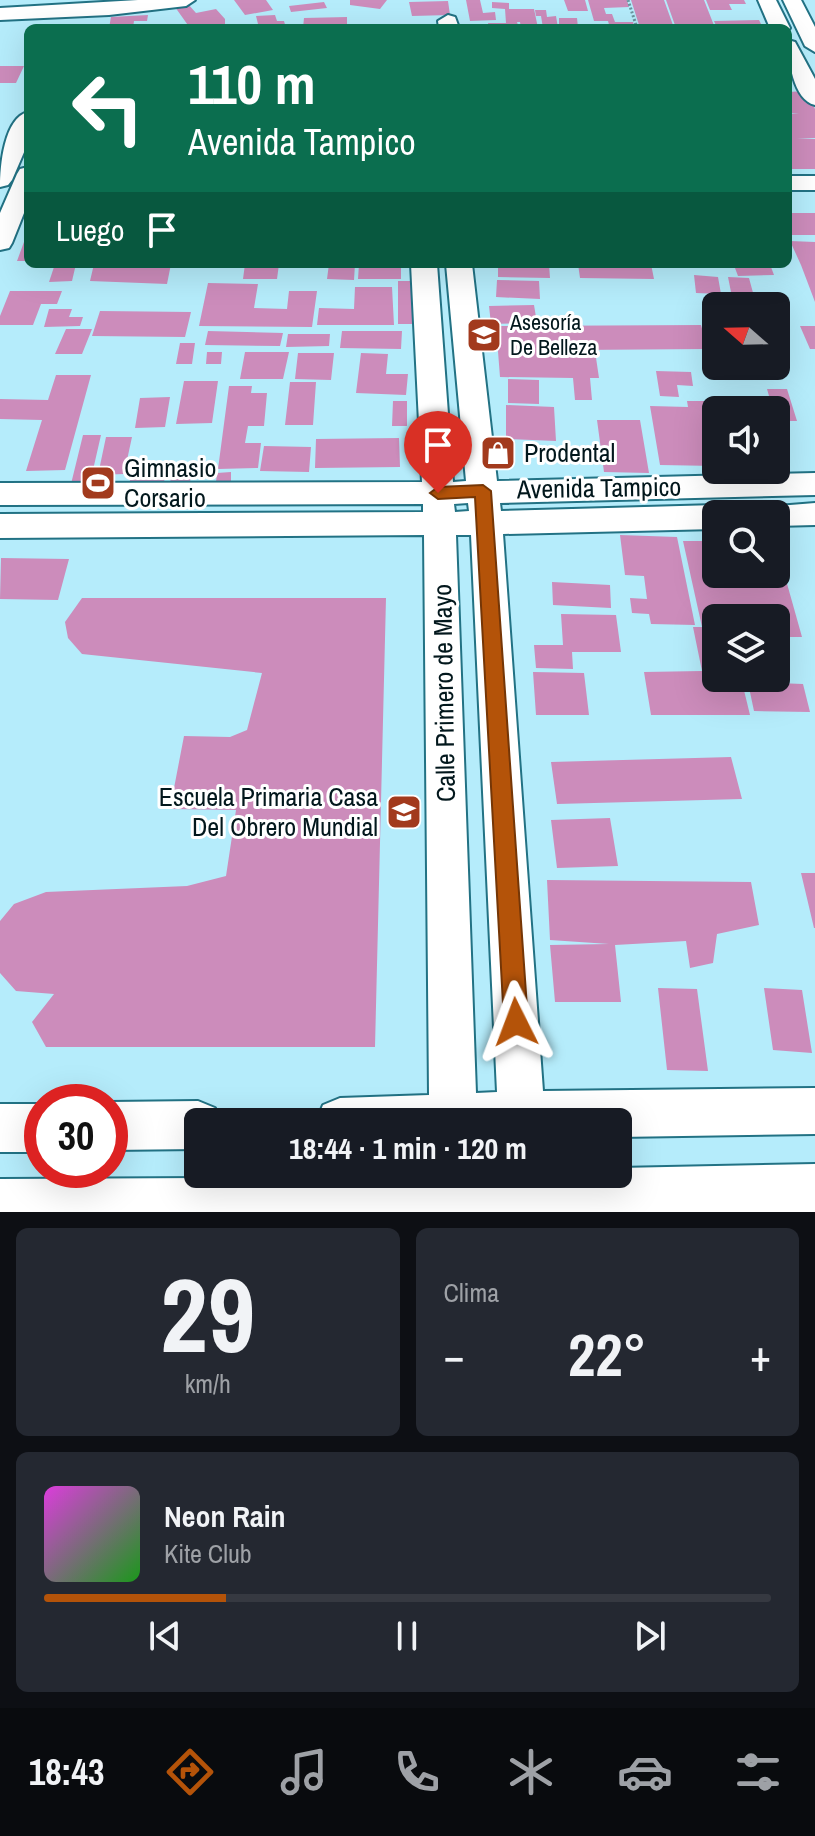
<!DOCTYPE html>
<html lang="es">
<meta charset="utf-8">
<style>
:root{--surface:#171b24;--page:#242831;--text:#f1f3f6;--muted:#9ea1a6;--line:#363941;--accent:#b45309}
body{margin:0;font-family:"Archivo Narrow",sans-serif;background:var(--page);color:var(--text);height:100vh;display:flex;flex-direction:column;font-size:30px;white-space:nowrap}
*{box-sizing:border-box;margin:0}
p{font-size:26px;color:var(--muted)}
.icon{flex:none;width:44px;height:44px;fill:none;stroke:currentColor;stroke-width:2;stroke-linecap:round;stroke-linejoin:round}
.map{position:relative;height:1212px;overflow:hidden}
.details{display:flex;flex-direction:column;gap:16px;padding:16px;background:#0d0f14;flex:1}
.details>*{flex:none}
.guide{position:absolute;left:24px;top:24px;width:768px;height:244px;border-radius:12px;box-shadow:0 8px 32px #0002;background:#0b6e4f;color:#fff;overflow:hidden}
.needle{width:52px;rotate:290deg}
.fabs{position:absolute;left:702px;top:292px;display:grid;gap:16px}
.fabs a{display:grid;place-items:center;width:88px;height:88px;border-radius:12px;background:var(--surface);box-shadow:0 8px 32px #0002;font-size:40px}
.speed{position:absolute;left:24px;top:1084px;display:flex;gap:16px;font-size:40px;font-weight:700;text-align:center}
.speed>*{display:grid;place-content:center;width:104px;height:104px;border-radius:50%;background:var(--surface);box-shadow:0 8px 32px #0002;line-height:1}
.speed .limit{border:12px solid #d22;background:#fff;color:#111}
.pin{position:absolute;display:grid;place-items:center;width:68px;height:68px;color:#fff;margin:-82px -34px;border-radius:50% 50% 50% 0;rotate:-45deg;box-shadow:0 0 8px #0007}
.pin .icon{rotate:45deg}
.me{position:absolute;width:88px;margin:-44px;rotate:357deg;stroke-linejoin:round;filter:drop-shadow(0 0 6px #0008)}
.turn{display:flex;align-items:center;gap:28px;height:168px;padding:0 32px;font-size:36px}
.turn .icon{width:104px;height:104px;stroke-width:2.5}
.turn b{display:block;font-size:56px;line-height:68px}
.then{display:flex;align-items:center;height:76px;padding:0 32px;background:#0003;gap:16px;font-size:30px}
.big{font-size:60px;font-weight:800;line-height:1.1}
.details .widget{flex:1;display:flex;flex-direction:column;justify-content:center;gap:12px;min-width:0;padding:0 28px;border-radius:12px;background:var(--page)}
.details .dial{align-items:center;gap:0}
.dial b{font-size:104px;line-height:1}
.song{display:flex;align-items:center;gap:24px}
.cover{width:96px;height:96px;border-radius:12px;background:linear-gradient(135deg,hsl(300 70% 55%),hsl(120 70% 35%))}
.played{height:8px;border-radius:4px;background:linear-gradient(90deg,var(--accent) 25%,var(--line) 25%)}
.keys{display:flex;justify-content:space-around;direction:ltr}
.heat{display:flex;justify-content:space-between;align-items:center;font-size:44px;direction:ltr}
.details .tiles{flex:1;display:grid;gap:16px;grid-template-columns:1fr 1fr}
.widget:last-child{grid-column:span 2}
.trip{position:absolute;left:184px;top:1108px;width:448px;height:80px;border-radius:12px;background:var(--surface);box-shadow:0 8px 32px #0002;font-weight:800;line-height:80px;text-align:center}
.dock{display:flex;height:128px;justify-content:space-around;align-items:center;background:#090b0e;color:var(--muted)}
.dock .icon{width:56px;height:56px}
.dock .selected{color:var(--accent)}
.dock b{font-size:36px;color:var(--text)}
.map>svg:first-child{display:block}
.building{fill:#cc8cbb}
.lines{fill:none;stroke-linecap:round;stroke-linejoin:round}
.minor-casing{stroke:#227284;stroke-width:4}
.path{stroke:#6b949f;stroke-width:3;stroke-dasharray:2 2;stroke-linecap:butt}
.minor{fill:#fff;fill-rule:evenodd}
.route{fill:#b45309;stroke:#753606;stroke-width:2}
.labels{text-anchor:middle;stroke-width:6;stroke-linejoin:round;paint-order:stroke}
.far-poi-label{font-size:22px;fill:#02171c;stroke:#fff;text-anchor:start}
.poi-label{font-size:26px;fill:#02171c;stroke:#fff;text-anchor:start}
.street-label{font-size:26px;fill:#02171c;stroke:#fff}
</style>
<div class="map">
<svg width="815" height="1212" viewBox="0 0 815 1212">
<rect width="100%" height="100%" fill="#b5ecfb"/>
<!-- building -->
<path class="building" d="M234,0H266L273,10L245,15Z
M350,0H387L380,9L350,5Z
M466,0H480L483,13L495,12L496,20L470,21Z
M564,0H585L588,11H568Z
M588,0H627L629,7L604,8L606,14H612L615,22H633L635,28H610L608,21H594Z
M631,0H664L674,28H640Z
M666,0H704L715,28H676Z
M706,0H744L746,4H729L732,10H710Z
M448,1L450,15L412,16L409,2Z
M324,2L327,8L291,12L289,6Z
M492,2L509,3V9H534L538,28H521L520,22H517L519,28H489L488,23H506L505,9L492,8Z
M188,4L196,13L216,9L225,19V28H190L175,7Z
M535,10H546L547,17L556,16L558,28H543L541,16H536Z
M148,15L147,21H134L133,28H109L111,17Z
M275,15L277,21H284L286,28H264L258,24L256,16Z
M347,17V28H303L304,18Z
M559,18H577L578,28H559Z
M759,20L763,28H717L714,21Z
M0,66H24L16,83H0Z
M806,91L815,109V138L797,139H815V169H788V114H799L788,113V92Z
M788,213H815V235H788Z
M28,231V261H17Z
M790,241L815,242V302L801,265Z
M55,264H76L72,281L49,282Z
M94,264H171L167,284L90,281Z
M245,264H279L277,279H243Z
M329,264H355L354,280L327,279Z
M359,264H401V279H358Z
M498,264H549L550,278L498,277Z
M578,264H651L654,279L580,278Z
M771,267L774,275L738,276L735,268Z
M694,275L718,277L721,294L696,293Z
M728,277L749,278L755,300L732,297Z
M497,280L539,281L540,299L496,297Z
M398,281H415V324H398Z
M208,283L258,284L254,308L287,309L289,291H317L312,327L199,326Z
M355,287H392L394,325H317L319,308L354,309Z
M10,291H62L57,304H41L33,325H0V316Z
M534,305L537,323L491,324L489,306Z
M49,309H72L69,317H83L80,326L44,327Z
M100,311L191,312L185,337L92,336Z
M701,325L708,349L575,350L595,351L599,378H590L592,400H575L573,378L500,377L496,326Z
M800,326H815V349H810Z
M66,329H92L82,354H55Z
M208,331L283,333L280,346L205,345Z
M342,331H402L401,349L340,348Z
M288,334H330L329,346L286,347Z
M180,343H195L192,364H176Z
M207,352H222L221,364H206Z
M245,352H289L283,379H240Z
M298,353H334L331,380L295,379Z
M361,353L388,354L386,374H408L406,395L356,393Z
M656,371L691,372L693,386L677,385L679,397L660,396Z
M56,375H91L65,470L26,471L42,420L0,419V399L48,400Z
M508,379L539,380V404L508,403Z
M184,381H218L212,423L176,424Z
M290,382H316L313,425H285Z
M229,386H252L251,393H267L264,426H248L245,443H261L258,468L218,469Z
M767,389H787L797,421H776V410H773Z
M170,397L165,427L135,428L140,398Z
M393,401H407V426H392Z
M687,401H727L729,410H716V466L660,465L650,406L688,407Z
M506,405L554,407L556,441L506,439Z
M597,420H640L649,473L604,472Z
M83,435H101L90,483L71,484Z
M106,437H132L124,474L98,475Z
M399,438L400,467L315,468L316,439Z
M264,446L311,447L309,472L260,471Z
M134,470L167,471L163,485L129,483Z
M191,471L190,485L170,487L171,472Z
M231,472V481L216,482L217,473Z
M620,535L677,537L695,625L651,624L649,614L632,613L630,598L647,599L644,576L625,575Z
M683,541H716V574H776L777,548L802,637H776V618H716V678H741L750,715H651L644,672L702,671L693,627H702Z
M1,558L69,559L58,600L0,599Z
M552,582L610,585L611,608L553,605Z
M82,598H386L375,1047H46L32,1022L54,994L16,991L0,973V921L14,904L46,892L187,886L226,876L236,810L170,809L184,736L230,737L247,730L262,673L82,654L68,638L65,622Z
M561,614L616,615L621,652H572L573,669L536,668L534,645H563Z
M533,672L584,673L589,715H536Z
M747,678H776L777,683L803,684L810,712L754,711Z
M731,757L742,799L557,804L551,762Z
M610,818L618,866L557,868L551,820Z
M801,873H815V928H814Z
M547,880L751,882L759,925L717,934L713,963L690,968L686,941L615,945L621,1002H555L550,945L609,944L550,940Z
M658,988L697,989L708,1071L667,1070Z
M764,988L802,990L812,1053L773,1050Z"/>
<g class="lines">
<defs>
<path id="minor" d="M138,0H195L186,6L109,15L0,20V8Z
M758,0H776L790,28L788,30L770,28Z
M783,0H801L815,27V52L805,46Z
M448,15L455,17L459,28H439L438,21Z
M788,40L795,42L815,79V105C793,100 788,59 788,40Z
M28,112V143L12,180L8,185L0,187C0,166 4,118 28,112Z
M28,167V203L12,243L9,248L0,250V213L17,174L20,169Z
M788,176H815V190H788Z
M411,264H437L453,482L466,481L446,264H472L497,481L815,473V495L500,503L501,511L716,505L727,509L730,514H716V529L503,534L543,1091L815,1088V1134L618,1137V1122H316L323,1105L340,1098L429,1095L424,535L0,538V514L423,512V504L0,505V483L422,482ZM468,503L469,511L455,512L454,504ZM456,535H471L497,1092L476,1093Z
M815,503V525L776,526V514H761L765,507Z
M198,1101L215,1108L220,1122H198V1149L110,1150V1102Z
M0,1104H42V1152H0Z
M815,1164V1212H0V1179L454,1177L485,1174H618V1168Z"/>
</defs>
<!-- minor casing -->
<use href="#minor" class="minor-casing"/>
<!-- path -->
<path class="path" d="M628,0L637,28"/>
<!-- minor -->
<use href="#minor" class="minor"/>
</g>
<!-- route -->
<path class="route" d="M483,485L491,491L528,1022L525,1030L516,1034L508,1030L504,1022L475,497L438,499L430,493L438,487Z"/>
<!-- icons -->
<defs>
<symbol id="university-square" viewBox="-11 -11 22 22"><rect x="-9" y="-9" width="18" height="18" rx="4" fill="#a23a1d" stroke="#fff"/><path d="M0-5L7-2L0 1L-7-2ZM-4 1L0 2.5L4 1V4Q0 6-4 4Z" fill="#fff"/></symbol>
<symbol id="shop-square" viewBox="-11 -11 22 22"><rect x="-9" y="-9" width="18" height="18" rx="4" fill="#a23a1d" stroke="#fff"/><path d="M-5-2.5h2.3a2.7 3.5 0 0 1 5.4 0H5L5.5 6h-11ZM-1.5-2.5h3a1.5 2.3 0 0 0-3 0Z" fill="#fff"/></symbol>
<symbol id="stadium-square" viewBox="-11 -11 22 22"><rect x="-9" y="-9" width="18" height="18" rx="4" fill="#a23a1d" stroke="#fff"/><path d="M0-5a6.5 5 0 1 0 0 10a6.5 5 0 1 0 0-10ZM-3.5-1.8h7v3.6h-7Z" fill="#fff"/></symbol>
<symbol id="school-square" viewBox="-11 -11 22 22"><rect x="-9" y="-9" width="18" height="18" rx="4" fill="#a23a1d" stroke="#fff"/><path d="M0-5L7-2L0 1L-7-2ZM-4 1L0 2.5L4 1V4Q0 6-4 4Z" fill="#fff"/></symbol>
</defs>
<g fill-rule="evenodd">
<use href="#university-square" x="464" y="315" width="40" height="40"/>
<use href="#shop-square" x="478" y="433" width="40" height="40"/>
<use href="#stadium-square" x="78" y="463" width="40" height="40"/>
<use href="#school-square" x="384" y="792" width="40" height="40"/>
</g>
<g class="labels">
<!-- far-poi labels -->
<g class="far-poi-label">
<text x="510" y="330">Asesoría<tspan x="510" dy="25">De Belleza</tspan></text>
</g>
<!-- poi labels -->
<g class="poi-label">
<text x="524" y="462">Prodental</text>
<text x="124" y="477">Gimnasio<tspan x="124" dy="30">Corsario</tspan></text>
<text x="378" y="806" text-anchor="end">Escuela Primaria Casa<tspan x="378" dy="30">Del Obrero Mundial</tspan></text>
</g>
<!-- street labels -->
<g class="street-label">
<text transform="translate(599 488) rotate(-1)" y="9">Avenida Tampico</text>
<text transform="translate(444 693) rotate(-91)" y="9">Calle Primero de Mayo</text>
</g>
</g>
</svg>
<div class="fabs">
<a><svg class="needle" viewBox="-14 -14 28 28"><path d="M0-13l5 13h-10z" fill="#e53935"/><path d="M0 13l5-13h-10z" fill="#9ea1a6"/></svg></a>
<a><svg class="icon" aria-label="sound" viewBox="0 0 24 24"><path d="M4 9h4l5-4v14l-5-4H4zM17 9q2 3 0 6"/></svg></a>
<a><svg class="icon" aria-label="search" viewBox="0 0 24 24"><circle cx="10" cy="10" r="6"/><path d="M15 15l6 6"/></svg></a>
<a><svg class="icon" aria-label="layers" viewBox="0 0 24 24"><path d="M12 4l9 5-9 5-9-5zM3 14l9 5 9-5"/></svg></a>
</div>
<div class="speed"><div class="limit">30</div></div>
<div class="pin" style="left:438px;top:493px;background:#d93025"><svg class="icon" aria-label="arrive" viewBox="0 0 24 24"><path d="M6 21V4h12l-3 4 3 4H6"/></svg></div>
<svg class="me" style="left:516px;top:1022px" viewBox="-20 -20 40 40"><path d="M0-17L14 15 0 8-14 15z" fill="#b45309" stroke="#fff" stroke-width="4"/></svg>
<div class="trip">18:44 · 1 min · 120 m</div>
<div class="guide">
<div class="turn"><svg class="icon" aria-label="left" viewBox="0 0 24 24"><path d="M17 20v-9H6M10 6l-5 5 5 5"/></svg><div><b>110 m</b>Avenida Tampico</div></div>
<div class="then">Luego<svg class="icon" aria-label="arrive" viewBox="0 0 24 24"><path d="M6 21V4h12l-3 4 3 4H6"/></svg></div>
</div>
</div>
<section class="details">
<div class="tiles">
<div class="widget dial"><b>29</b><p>km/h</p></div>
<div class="widget"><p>Clima</p>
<div class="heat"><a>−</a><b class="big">22°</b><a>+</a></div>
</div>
<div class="widget">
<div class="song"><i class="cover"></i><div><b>Neon Rain</b><p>Kite Club</p></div></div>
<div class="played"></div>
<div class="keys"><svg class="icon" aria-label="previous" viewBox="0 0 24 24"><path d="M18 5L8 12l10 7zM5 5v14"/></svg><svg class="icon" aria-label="pause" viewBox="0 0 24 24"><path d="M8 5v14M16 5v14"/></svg><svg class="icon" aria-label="next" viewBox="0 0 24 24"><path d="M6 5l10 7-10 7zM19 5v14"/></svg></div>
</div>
</div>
</section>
<nav class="dock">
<b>18:43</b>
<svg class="icon selected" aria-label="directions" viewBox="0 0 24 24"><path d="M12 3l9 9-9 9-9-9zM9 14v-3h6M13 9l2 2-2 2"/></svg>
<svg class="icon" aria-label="music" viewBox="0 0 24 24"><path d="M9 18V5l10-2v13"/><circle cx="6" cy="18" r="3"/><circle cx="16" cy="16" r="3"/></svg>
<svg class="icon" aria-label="phone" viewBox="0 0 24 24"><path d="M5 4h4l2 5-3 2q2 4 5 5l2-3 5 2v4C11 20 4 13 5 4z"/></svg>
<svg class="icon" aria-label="climate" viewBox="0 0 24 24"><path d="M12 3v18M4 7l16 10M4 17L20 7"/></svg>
<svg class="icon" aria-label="car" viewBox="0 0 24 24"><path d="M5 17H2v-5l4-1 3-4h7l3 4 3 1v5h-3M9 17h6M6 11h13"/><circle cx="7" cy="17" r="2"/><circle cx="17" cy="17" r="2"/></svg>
<svg class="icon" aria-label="filters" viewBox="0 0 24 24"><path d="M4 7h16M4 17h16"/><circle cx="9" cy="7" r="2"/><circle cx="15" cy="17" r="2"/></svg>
</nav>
